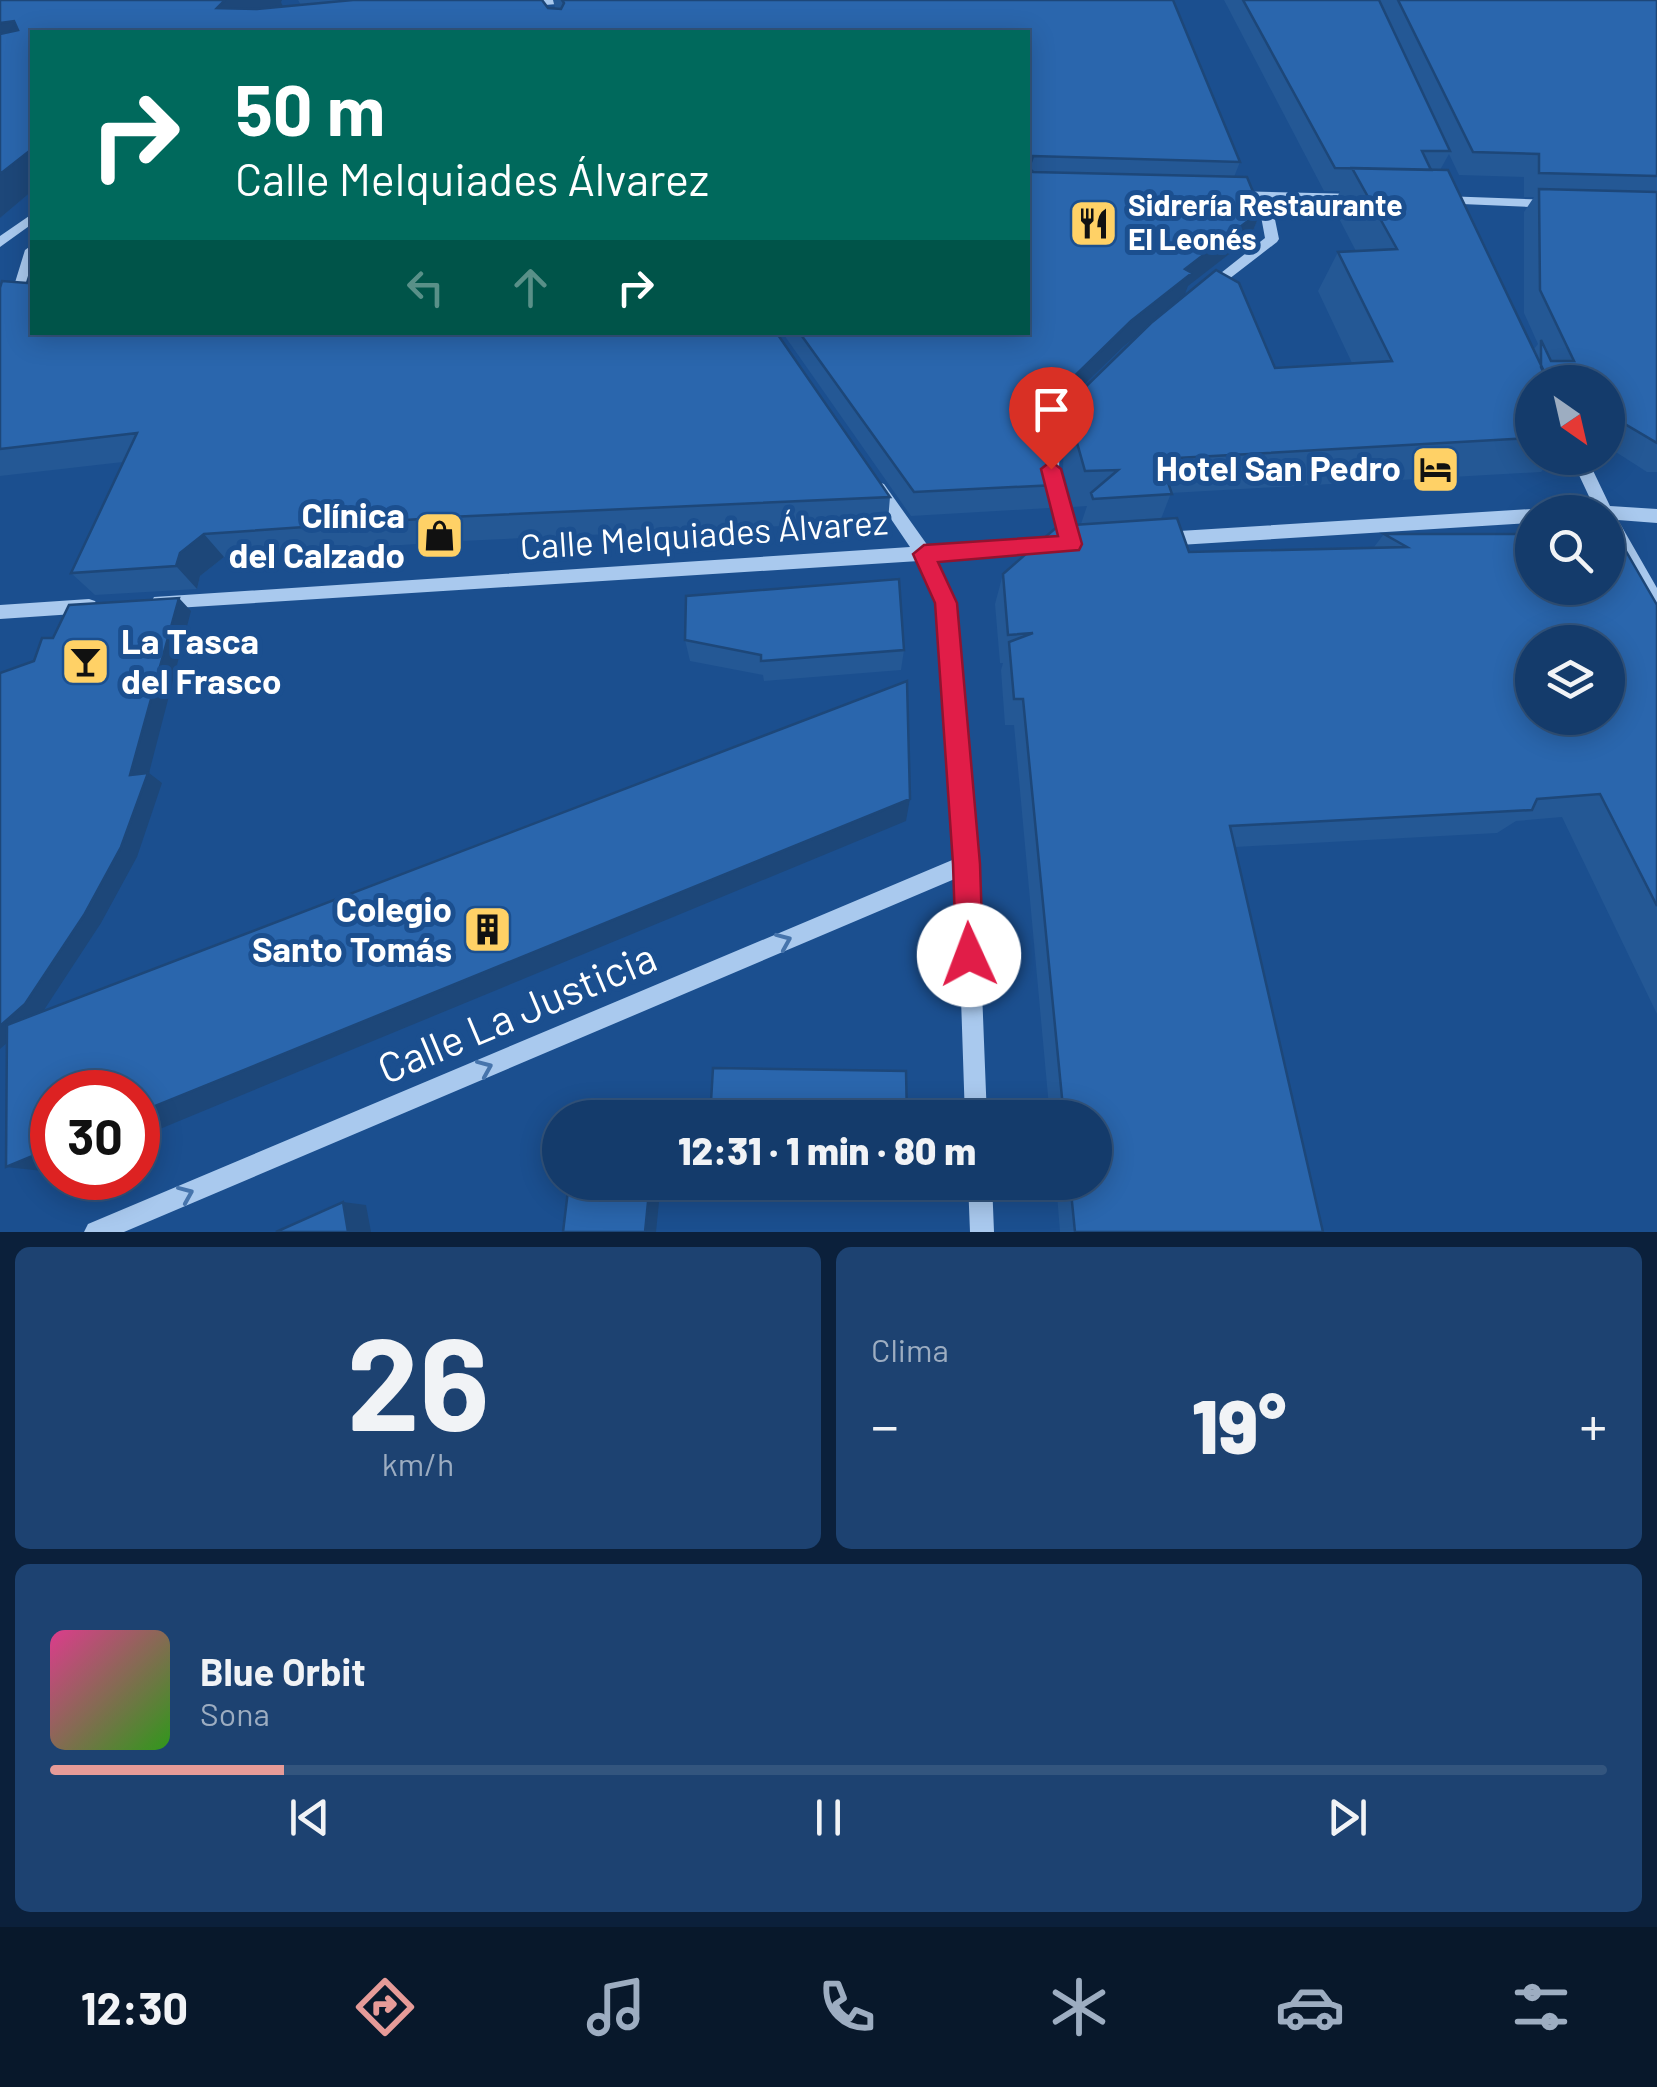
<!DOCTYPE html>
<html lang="es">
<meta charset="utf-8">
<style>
:root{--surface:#143b6b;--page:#1d4271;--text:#f1f3f6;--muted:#9dadc1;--line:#33557e;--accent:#e69b98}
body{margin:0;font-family:Barlow,sans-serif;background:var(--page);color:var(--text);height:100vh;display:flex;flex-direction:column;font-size:38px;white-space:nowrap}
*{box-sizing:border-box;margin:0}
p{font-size:32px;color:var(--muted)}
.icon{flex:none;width:55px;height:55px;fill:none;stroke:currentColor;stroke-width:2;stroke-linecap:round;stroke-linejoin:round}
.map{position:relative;height:1232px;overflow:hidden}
.drawer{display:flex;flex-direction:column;gap:15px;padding:15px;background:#0b203b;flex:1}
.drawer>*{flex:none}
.hud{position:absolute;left:30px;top:30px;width:1000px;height:305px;border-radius:0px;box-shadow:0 5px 25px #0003,0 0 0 2px var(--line);background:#00695c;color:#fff;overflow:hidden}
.needle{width:65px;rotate:146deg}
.controls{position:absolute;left:1515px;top:365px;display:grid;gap:20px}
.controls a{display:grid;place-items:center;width:110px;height:110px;border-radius:50%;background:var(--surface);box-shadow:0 5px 25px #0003,0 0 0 2px var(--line);font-size:50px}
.speed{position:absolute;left:30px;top:1070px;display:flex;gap:20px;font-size:50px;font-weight:700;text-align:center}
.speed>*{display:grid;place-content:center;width:130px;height:130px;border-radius:50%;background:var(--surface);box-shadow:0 5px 25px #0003,0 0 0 2px var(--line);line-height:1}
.speed .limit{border:15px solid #d22;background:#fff;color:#111}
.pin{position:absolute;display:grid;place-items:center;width:85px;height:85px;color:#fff;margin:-102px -42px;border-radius:50% 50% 50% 0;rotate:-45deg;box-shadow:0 0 10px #0007}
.pin .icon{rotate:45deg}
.me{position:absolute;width:110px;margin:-55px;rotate:358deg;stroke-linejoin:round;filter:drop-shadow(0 0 8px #0008)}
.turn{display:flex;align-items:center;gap:35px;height:210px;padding:0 40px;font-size:45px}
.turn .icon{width:130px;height:130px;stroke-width:2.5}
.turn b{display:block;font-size:70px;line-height:85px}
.lanes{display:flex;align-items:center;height:95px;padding:0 40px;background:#0003;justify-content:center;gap:50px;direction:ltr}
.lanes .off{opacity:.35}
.big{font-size:75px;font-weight:800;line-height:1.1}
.drawer .card{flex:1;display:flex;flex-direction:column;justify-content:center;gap:15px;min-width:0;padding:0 35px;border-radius:15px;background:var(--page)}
.drawer .dial{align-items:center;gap:0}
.dial b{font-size:130px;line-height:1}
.song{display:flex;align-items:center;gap:30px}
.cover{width:120px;height:120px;border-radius:15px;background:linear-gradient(135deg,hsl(330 70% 55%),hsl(110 70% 35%))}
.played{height:10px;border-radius:5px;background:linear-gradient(90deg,var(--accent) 15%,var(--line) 15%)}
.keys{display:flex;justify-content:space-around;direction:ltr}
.heat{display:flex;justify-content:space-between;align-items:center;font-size:55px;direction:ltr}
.drawer .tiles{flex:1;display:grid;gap:15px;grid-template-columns:1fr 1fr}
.card:last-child{grid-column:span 2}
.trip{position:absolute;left:542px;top:1100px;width:570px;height:100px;border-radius:50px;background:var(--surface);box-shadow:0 5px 25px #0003,0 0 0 2px var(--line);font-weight:800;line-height:100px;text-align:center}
.tabs{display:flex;height:160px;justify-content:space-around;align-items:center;background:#08182b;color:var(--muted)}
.tabs .icon{width:70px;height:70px}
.tabs .current{color:var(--accent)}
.tabs b{font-size:45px;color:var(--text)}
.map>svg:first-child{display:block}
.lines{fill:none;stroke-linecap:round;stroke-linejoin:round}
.minor{fill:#a9c9ee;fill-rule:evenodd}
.wall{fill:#245895;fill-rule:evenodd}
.shaded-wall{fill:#1d4779}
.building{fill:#2a66ad;stroke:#1d4779;stroke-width:2.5;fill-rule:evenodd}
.oneway{stroke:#4674ac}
.route{fill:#e11d48;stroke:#92132f;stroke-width:2.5}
.labels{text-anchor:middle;stroke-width:10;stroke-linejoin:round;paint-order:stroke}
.far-poi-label{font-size:30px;font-weight:bold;fill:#fff;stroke:#1b4f8f;text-anchor:start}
.poi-label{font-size:35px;font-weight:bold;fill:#fff;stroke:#1b4f8f;text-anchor:end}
.street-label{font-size:35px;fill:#fff;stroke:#1b4f8f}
.near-street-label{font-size:42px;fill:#fff;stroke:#1b4f8f}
</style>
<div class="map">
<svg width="1657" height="1232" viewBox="0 0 1657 1232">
<rect width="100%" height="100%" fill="#1b4f8f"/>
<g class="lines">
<!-- minor -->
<path class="minor" d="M531,0H573L568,3L523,7L517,4Z
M1233,191L1357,194L1364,198L1357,202L1271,200L1279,239L1277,242L1207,296L1202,294V288L1265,238L1258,200L1228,198V192Z
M1443,196L1552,200L1559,204L1552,208L1438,203L1436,200Z
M32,214V224L0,247V236Z
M32,245V271L23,302L21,305H11L9,302L25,250Z
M1084,389L1092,395L1060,433L1059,469L1079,544L1077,549L1071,551L1064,547L1057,552L935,560L955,603L977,864L987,1118H965L957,878L124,1232H84L88,1224L957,858L937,603L919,561L160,609L154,607L151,602L154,597L910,547L870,488L878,482L884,484L928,546L1062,540L1043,469L1044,431L1079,391Z
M1571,458H1587L1610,506L1657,509V523L1618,520L1657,588V611L1651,609L1608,531V512H1590L1594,507Z
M1532,509L1538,512H1532V523L1163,546L1155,539L1163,532Z
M89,599L95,601L98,606L95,611L89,613L0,619V605Z
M968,1182H992L994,1232H970Z"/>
</g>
<!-- wall -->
<path class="wall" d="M0,0L281,2L283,7L301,5L298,0H542L548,8H555L553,0H1173L1240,162L1234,177L1261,211L1250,238L1187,286L1184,296L1275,368L1352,363L1318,291L1338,252L1356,251L1333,207L1340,191H1324L1224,0H1657V472H1647L1608,447V382H1532V458H1554L1541,472L1171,493L1161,519L1189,552L1374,547L1384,534L1657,605V1014L1562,817L1516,821L1497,833L1235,847L1323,1232H1060L1056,1182H1095V1118H1050L1014,725H1005L1001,670L1003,663H1000L995,604L1003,574L1081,524L1087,506L1073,507L1063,469L1064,435L1074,398L1139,334L1123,347L1048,420L1046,444L1056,485L1049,508L911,516L782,332H1028L32,32V191L0,218ZM1449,154L1459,175L1524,177V197H1534L1524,212V313L1538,344L1533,350L1440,170Z
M0,288L890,497L888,521L461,541L224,557L200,576L197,589L95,595L71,573L123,462L0,476Z
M685,640L904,650L901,670L764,681L763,675L690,661Z"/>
<!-- shaded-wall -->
<path class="shaded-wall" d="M225,0H282L281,2L289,20L217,8Z
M14,21L32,47L0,52V23Z
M32,149V191L0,218V174Z
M1261,211L1250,238L1188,286L1183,299L1123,347L1044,424L1051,399L1185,269Z
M204,534L224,557L200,576L197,589L176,566L180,553Z
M179,598L191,611L149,773L162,783L137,857L101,923L44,1010L0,1049V1026L130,775Z
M910,799L906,821L138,1138V1113Z
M52,1148V1172L6,1167Z
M650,1182H661L656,1232H645Z
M343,1202L366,1205L371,1232H348Z"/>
<!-- building -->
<path class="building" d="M0,0H225L217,8L257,9L353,0H542L548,8L561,9L564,3L562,0H1173L1240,162L1033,156L1029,168L1033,172L1247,177L1261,211L1185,269L1192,273L1131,321L1051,399L1046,444L1056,485L914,492L799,332H1028V32H32V149L0,174V34L18,30L14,21L0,23Z
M1243,0H1379L1450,151H1422L1431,170L1335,168Z
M1398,0H1657V176L1539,173V154L1473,152Z
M1352,168L1448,170L1549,382H1532V438L1160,459L1172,494L1093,499L1091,493L1118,470L1085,471L1074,432V398L1151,323L1216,270L1239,283L1275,368L1392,361L1338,252L1397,249Z
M1539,189L1657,192V443L1608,414V382H1555L1546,378L1541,367V340L1551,361H1574L1540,290Z
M32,267V332H776L890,497L449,517L204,534L180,553L176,566L71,573L137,433L0,449V288L2,281L27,283Z
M1177,518L1189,552L1407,547L1384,534H1532V588H1608V534L1623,546L1657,605V906L1600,794L1537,799L1532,810L1230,826L1323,1232H1075L1070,1182H1095V1118H1064L1023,699H1014L1009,642L1033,633L1008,635L1003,574L1058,526ZM1532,642H1608V718H1532Z
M899,579L904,650L761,661V655L685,640L686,596Z
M179,598L130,775L148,773L121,847L84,915L25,1004L0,1026V673L34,661L42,638H53L69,605Z
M907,681L910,799L138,1113V1092H52V1148L6,1167L7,1025Z
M713,1068L906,1071L907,1118H710Z
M569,1182H650L645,1232H563Z
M343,1202L348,1232H276Z"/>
<!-- one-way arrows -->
<defs><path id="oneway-chevron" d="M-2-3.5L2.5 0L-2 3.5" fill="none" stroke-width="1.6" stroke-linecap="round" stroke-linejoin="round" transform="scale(2.5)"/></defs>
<g class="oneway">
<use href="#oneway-chevron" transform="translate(784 941) rotate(-23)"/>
<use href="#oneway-chevron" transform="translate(485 1068) rotate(-23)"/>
<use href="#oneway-chevron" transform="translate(186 1194) rotate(-23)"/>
</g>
<!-- route -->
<path class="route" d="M1051,461L1061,469L1082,544L1079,550L938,562L957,603L980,864L983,955L979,964L969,968L960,964L956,955L953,864L935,603L913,554L924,545L1058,536L1041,469Z"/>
<!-- icons -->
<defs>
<symbol id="restaurant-square" viewBox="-11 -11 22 22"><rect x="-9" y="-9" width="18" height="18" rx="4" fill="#ffd166" stroke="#1b4f8f"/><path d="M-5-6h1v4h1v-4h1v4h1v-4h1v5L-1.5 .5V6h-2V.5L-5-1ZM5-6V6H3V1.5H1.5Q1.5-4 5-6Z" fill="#111"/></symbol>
<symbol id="hotel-square" viewBox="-11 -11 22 22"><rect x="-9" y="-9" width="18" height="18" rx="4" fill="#ffd166" stroke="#1b4f8f"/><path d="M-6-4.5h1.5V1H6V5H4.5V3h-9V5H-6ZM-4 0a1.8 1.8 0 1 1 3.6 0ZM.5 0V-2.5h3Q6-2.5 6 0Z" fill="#111"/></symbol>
<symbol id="shop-square" viewBox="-11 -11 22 22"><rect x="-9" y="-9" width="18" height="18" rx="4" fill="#ffd166" stroke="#1b4f8f"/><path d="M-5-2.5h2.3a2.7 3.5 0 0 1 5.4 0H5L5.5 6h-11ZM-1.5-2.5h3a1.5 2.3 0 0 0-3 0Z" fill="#111"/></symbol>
<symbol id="bar-square" viewBox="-11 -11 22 22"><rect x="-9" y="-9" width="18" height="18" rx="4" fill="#ffd166" stroke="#1b4f8f"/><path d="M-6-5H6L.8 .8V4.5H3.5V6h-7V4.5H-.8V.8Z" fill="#111"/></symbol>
<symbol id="building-square" viewBox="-11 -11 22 22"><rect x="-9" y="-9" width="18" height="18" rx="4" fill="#ffd166" stroke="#1b4f8f"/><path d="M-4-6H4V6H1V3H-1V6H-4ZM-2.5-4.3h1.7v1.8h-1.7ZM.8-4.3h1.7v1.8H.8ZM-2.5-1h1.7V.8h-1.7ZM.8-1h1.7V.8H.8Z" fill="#111"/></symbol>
</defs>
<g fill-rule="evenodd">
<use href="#restaurant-square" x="1066" y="196" width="55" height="55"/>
<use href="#hotel-square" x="1408" y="442" width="55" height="55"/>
<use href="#shop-square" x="412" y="508" width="55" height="55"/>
<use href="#bar-square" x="58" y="634" width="55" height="55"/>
<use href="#building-square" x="460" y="902" width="55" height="55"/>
</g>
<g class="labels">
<!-- far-poi labels -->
<g class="far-poi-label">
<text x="1128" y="216">Sidrería Restaurante<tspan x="1128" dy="34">El Leonés</tspan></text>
</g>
<!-- poi labels -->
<g class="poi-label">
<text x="1401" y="481">Hotel San Pedro</text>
<text x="405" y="528">Clínica<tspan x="405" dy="40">del Calzado</tspan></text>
<text x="121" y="654" text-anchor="start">La Tasca<tspan x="121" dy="40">del Frasco</tspan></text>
<text x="452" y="922">Colegio<tspan x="452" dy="40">Santo Tomás</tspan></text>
</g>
<!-- street labels -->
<g class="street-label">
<text transform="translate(704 535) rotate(-4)" y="12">Calle Melquiades Álvarez</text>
</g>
<!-- near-street labels -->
<g class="near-street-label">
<text transform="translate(517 1013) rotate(-23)" y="15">Calle La Justicia</text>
</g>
</g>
</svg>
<div class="controls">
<a><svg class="needle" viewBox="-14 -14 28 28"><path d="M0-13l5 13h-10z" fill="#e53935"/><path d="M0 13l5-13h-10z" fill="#9dadc1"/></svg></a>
<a><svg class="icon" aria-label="search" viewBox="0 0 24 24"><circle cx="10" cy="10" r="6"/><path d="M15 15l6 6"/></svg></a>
<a><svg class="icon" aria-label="layers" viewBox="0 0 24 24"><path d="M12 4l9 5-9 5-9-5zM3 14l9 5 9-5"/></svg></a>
</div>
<div class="speed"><div class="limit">30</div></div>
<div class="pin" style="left:1051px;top:469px;background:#d93025"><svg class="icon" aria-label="arrive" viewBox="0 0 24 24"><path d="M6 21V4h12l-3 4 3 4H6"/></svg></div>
<svg class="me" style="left:969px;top:955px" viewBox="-20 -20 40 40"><circle r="19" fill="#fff"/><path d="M0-13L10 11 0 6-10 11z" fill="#e11d48"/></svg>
<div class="trip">12:31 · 1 min · 80 m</div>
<div class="hud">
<div class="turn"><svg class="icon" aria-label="right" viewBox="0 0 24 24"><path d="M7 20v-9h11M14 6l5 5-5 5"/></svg><div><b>50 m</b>Calle Melquiades Álvarez</div></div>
<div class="lanes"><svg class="icon off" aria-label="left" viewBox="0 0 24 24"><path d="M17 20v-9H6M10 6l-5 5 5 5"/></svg><svg class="icon off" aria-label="ahead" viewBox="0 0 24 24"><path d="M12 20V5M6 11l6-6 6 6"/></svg><svg class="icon" aria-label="right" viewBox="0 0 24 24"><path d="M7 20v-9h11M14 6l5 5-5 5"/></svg></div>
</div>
</div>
<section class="drawer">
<div class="tiles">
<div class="card dial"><b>26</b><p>km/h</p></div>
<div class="card"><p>Clima</p>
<div class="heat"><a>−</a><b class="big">19°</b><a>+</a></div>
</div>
<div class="card">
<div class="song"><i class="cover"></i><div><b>Blue Orbit</b><p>Sona</p></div></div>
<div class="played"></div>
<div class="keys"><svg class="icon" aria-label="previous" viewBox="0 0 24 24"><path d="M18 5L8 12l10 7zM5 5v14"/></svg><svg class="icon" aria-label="pause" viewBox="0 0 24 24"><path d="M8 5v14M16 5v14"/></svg><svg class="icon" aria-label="next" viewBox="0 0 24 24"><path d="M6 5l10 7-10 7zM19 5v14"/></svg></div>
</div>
</div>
</section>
<nav class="tabs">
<b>12:30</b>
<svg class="icon current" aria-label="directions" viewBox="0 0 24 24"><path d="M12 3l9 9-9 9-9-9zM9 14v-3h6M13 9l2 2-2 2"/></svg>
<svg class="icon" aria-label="music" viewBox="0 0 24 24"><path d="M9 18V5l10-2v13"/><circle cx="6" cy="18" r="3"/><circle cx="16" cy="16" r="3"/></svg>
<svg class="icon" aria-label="phone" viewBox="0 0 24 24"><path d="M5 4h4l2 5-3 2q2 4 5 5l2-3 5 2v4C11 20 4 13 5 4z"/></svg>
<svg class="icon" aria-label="climate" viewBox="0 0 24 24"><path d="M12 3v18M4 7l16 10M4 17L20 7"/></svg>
<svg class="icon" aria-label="car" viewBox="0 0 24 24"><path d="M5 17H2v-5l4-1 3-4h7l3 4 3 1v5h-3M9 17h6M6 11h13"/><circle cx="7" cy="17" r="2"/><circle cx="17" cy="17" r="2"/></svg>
<svg class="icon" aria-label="filters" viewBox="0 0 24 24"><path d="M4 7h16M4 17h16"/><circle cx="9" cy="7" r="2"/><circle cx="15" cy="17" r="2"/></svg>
</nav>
